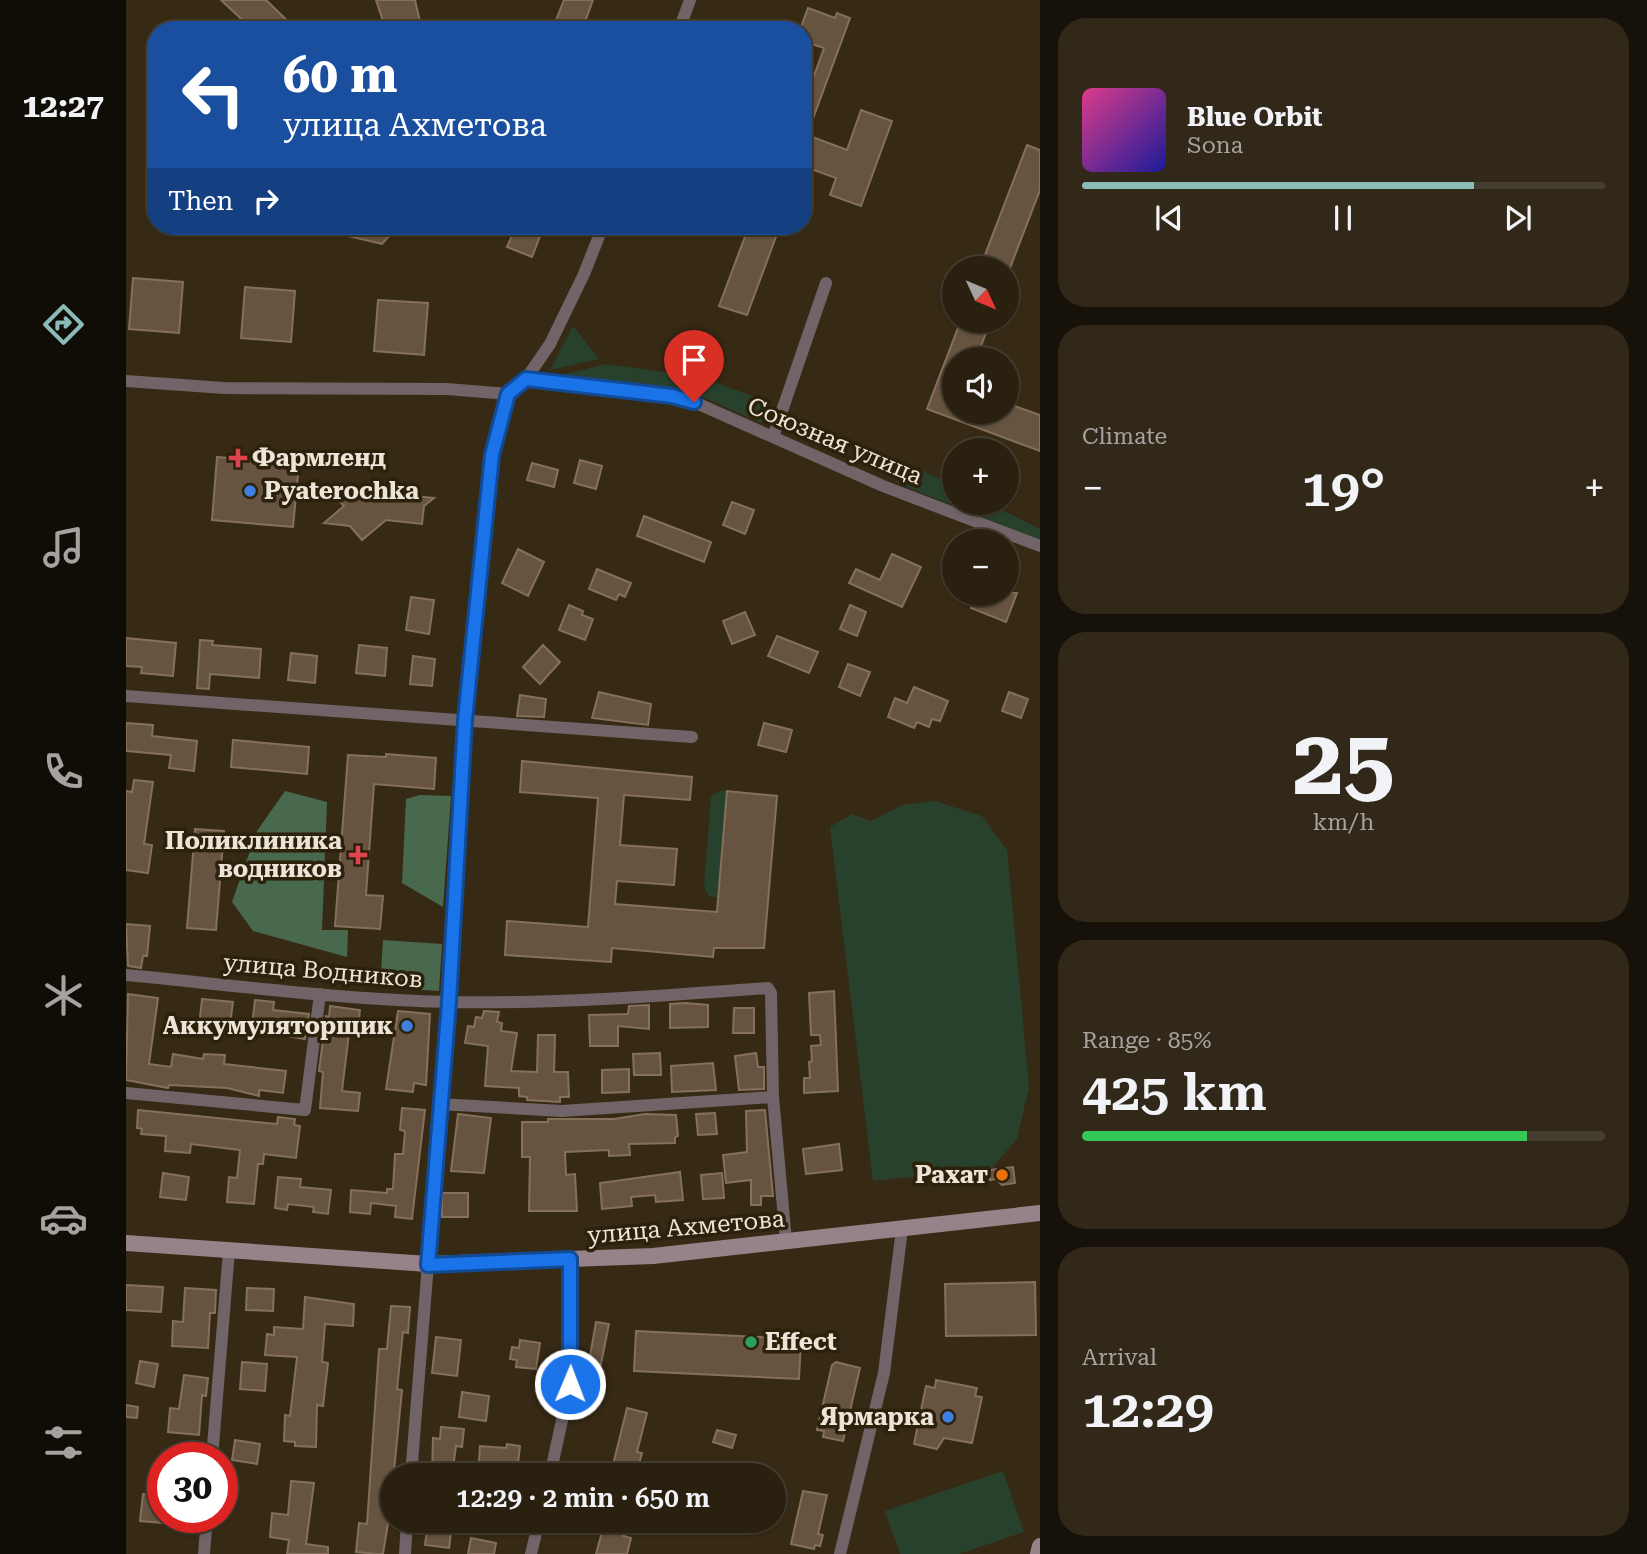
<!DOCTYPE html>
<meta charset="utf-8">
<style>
:root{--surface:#292010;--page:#312819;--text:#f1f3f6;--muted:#a5a39f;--line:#453e30;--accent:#8bbbb9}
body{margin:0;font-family:"Roboto Serif",serif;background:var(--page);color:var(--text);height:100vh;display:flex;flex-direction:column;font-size:26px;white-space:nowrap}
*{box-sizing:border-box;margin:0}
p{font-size:23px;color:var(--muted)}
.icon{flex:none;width:38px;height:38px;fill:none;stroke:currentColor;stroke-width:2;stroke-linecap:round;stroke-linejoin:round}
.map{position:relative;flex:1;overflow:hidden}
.side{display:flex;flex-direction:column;gap:18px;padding:18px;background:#171209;width:607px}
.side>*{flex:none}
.banner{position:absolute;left:21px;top:21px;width:665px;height:214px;border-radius:28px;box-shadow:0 2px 5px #0004,0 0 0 2px var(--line);background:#1a4fa0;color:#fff;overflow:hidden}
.needle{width:46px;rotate:134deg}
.fabs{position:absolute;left:816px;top:256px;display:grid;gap:14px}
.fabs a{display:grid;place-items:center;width:77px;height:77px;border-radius:50%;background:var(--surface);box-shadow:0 2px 5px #0004,0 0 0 2px var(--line);font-size:35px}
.speed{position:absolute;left:21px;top:1442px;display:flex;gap:14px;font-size:35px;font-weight:700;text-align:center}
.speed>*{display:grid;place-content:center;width:91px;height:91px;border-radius:50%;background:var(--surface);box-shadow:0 2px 5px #0004,0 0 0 2px var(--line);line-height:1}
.speed .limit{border:10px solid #d22;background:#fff;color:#111}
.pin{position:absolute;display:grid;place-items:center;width:60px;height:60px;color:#fff;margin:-72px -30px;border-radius:50% 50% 50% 0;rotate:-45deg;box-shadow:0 0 7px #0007}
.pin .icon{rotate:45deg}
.me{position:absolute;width:77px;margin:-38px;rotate:1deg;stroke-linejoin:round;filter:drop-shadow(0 0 5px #0008)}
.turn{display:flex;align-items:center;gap:24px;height:147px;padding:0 21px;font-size:32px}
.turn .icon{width:91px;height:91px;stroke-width:2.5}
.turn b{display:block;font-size:49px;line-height:60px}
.then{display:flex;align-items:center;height:66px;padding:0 21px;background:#0003;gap:14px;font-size:26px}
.big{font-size:52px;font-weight:600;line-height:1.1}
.side .widget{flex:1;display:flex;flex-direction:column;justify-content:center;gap:10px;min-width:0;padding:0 24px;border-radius:28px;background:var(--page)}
.side .dial{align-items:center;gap:0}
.dial b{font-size:91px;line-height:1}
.song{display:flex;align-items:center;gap:21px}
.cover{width:84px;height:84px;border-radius:10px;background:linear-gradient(135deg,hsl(330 70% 55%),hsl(240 70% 35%))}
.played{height:7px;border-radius:4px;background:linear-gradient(90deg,var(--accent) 75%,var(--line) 75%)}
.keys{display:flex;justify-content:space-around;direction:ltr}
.heat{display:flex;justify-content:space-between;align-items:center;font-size:38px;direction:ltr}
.charge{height:10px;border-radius:5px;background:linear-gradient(90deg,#34c759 85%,var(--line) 0)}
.trip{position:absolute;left:254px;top:1463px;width:406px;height:70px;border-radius:35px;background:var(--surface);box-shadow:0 2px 5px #0004,0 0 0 2px var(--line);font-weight:600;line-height:70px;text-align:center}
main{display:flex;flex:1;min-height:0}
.menu{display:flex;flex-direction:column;width:126px;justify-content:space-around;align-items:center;background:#100d06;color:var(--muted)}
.menu .icon{width:49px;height:49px}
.menu .active{color:var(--accent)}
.menu b{font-size:32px;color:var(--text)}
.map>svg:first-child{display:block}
.green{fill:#28412c}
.forest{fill:#48694d}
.building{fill:#675440;stroke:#84705b;stroke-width:2}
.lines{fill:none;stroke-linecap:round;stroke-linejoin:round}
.street{stroke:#706468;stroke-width:12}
.secondary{stroke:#97828a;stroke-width:16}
.route-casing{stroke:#114b97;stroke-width:18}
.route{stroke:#1a73e8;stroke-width:12}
.health-dot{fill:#e0444e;stroke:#2c210b;stroke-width:2.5}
.shop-dot{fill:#3f7fe0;stroke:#2c210b;stroke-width:2.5}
.food-dot{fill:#e8710a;stroke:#2c210b;stroke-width:2.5}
.leisure-dot{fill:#2e9e5b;stroke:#2c210b;stroke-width:2.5}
.labels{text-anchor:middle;stroke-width:7;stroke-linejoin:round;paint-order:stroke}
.street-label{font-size:24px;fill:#ece4d7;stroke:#2c210b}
.poi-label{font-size:24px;font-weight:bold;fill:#ece4d7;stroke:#2c210b;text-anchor:end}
</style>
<main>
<nav class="menu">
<b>12:27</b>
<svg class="icon active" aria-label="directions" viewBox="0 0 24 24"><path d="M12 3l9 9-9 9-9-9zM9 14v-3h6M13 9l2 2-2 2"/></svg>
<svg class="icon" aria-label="music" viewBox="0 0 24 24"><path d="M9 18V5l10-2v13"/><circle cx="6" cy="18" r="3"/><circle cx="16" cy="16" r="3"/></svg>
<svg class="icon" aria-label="phone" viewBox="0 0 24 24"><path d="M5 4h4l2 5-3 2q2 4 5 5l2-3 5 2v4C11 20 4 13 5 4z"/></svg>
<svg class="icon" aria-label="climate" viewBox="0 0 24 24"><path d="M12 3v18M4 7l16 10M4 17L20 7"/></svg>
<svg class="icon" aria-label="car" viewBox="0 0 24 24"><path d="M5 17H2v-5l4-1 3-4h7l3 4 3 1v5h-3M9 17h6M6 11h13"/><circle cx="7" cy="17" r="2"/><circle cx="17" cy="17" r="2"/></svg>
<svg class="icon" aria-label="filters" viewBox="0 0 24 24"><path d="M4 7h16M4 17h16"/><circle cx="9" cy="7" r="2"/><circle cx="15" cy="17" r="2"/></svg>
</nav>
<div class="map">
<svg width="914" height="1554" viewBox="0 0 914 1554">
<rect width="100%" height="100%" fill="#372a15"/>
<!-- green -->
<path class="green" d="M447,326L473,359L424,370Z
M480,364L575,377L645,403L635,423L561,390L436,375Z
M774,460L828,486V502H860L914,529V540L773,484L769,478Z
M594,791H606L597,899L583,896L578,887L585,796Z
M809,801L856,816L881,850L903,1087L891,1139L866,1168L747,1181L704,827L726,814L745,821L777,805Z
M877,1471L898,1532L833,1554H774L759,1511Z"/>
<!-- forest -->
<path class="forest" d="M159,791L201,802L196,930H222L221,957L127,931L106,902L131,831Z
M294,795L325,796L317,907L276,883L280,799Z
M257,940L316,944L313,991L254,987Z"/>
<!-- building -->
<path class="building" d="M95,0H140L171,30H127Z
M250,0H289L296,30H260Z
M438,0H467L456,30H426Z
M682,8L709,18L711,13L724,18L681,135L721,150L735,110L766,121L735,206L704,195L710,178L677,166V106L698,48L677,41V30H674Z
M901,145L914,150V190L884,268H854Z
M196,226H255L264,235L256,244L196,230Z
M390,226H418L406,257L381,247Z
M623,226H654L621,315L593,306Z
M7,278L57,282L53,333L3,329Z
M119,287L169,291L165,342L115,338Z
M252,300L302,303L298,355L248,351Z
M835,320H865L850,359H828V411H880V403L914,415V451L801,409Z
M91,457L173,464L167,527L86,520Z
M454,460L476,466L470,489L448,483Z
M406,463L432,470L428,487L401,480Z
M215,489L308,498L298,506L296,524L260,520L236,540L224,526L198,523L218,506L213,501Z
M606,502L628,510L619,534L597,525Z
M518,516L585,542L578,562L511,536Z
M392,549L418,562L402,596L376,583Z
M766,554L795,567L776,607L723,583L730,569L754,580Z
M471,569L505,583L499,597L493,594L490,600L463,589Z
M851,593H891L880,622L845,608Z
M285,597L308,600L303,634L280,630Z
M443,605L457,611L456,615L467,619L459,640L433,630Z
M724,605L740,612L731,636L714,629Z
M619,612L629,635L606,644L597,621Z
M651,636L692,652L683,673L642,656Z
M0,638L50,643L47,676L15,673L16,667L0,666Z
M74,640L87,641L86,645L135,649L133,678L84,674L83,689L71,688Z
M233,645L261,648L259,676L230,673Z
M417,645L434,662L414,684L397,667Z
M165,653L191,656L189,683L162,680Z
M287,656L309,659L306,686L284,684Z
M722,664L744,672L734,696L713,687Z
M788,687L822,701L814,721L806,719L803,727L791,722L788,728L762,717L769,698L781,703Z
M473,692L525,704L522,725L466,718Z
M883,692L902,699L895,718L876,711Z
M394,695L420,699L418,717L391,716Z
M0,723L27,725L26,736L71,741L68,771L43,768L45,755L0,751Z
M638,723L666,730L660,752L632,745Z
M107,740L183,747L181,774L105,767Z
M260,754L310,758L308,789L248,784L240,895L257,896L254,929L209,926L222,755L260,757Z
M396,761L566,777L564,800L498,795L494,845L551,849L548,885L491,881L489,904L591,912L601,791L651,796L638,948H588L587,957L486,948L485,962L379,955L381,921L462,927L472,798L394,792Z
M8,780L27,782L18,844L26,845L22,873L0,870V791L6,792Z
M69,829L98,831L90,930L61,928Z
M0,924L24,926L21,956H17L15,968L2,966Z
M708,991L712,1091L678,1093V1078H684L683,1062L686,1061L685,1046L695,1045L694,1035H685L683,993Z
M2,994L32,998L23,1064L45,1067L47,1054L77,1059L78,1054L99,1055L98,1064L160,1071L157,1093L133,1090V1096L101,1088L43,1085L42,1088L0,1080Z
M76,999L107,1002L103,1032L73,1026Z
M129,1000L148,1002L147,1010L183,1014L179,1039L160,1036L161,1029L126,1025Z
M559,1003L582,1005V1027L544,1028V1004Z
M523,1005V1029L492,1026V1046H464L463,1015L502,1014L503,1006Z
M204,1006L234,1010L231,1034L223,1033L216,1091L234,1093L232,1111L194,1108L197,1072L193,1071L200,1016L203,1017Z
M608,1008H628V1033H607Z
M272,1011L304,1014L300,1085L288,1083L287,1092L260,1089Z
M358,1011L373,1012L371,1022L376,1023L375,1031L391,1033L385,1071L411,1072L412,1035H429L428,1072H442L443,1097H434V1102L401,1100V1097L393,1096V1088L359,1086L362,1046L339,1043L342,1026L348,1027L350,1017L356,1018Z
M534,1053L535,1075H508L507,1054Z
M630,1053L632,1067H638V1089L613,1090L609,1056Z
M587,1063L590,1090L546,1092L545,1066Z
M503,1069V1092L476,1093V1070Z
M276,1108L299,1110L286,1219L269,1217L270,1206L245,1203L244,1214L224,1212L225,1190L261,1193V1189H267L269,1154H277L279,1131L274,1130Z
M12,1110L151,1124L152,1117L169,1119L168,1125L174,1126L170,1158L138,1154L137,1164H132L128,1204L101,1202L103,1177L111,1178L114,1150L65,1144L64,1153L39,1151L40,1136L15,1134L16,1129L11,1128Z
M639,1110L647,1196H635V1205H625V1180L600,1183L597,1155L621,1152L620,1111Z
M589,1113L591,1134L572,1135L570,1114Z
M332,1114L365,1118L358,1173L325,1171Z
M519,1114L550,1115L552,1136L549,1137V1143L503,1144L504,1155L483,1156V1150L439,1152L440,1175L449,1174L451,1211H403L404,1157H396V1122H422V1119H488Z
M713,1144L716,1170L680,1174L677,1149Z
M887,1167L889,1183L876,1185L870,1179L864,1180L863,1170Z
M554,1172L557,1200L530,1202L529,1195L505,1197L506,1206L476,1209L474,1183Z
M37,1173L63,1177L60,1200L34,1197Z
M596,1173L598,1198L577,1199L575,1175Z
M152,1177L175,1179L174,1187L205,1190L202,1214L187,1212L188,1207L162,1204L161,1210L149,1208Z
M316,1193H342V1217H316Z
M909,1282L910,1335L820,1336L819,1284Z
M0,1285L37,1287L35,1312L0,1310Z
M59,1288L90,1290L89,1313H84L82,1348L46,1346L47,1321L57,1322Z
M121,1288L148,1289L147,1311L120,1310Z
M179,1297L228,1304L227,1326L199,1324L196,1362L202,1363L197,1406L191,1405L190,1447L169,1446V1442L158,1441L159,1415L164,1416L171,1357L139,1355L141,1334L148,1335V1327L177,1329Z
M265,1306L284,1307L282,1333L277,1332L271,1389L276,1390L264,1511L257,1554H251L230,1552L233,1523L241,1524L253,1349H261Z
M470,1322L483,1324L475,1364L463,1362Z
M510,1331L675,1339L673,1379L508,1371Z
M310,1337L335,1340L331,1376L306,1373Z
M394,1340L414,1343L410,1369L390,1367L391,1360L384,1359L386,1347L393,1348Z
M14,1361L32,1364L28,1387L10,1383Z
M116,1362L141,1364L139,1391L114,1389Z
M710,1362L734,1368L717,1441L697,1437L698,1431L691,1430L706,1365Z
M58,1375L82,1378L80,1396L76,1395L73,1435L42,1432L44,1408L53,1409Z
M810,1380L851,1388L849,1396L856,1397L846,1443L818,1438L811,1449L788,1444L800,1386L809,1388Z
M336,1392L363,1396L360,1421L333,1417Z
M0,1405L12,1407L11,1418L0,1417Z
M501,1408L521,1413L511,1452L516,1453L510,1475H488L490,1470L486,1469Z
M315,1427L338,1429L336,1447L330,1446L326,1475H306L307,1438L314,1439Z
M591,1430L610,1435L606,1448L587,1442Z
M109,1440L134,1444L131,1464L106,1460Z
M381,1444L394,1446L391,1471L367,1468L368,1464L353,1462L354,1446L380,1448Z
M165,1481L188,1483L180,1544L202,1547V1554H161L163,1540L144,1537L146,1513L162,1515Z
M677,1491L701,1495L692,1534L697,1535L694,1546L689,1545L688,1549L665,1544Z
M17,1494L37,1496V1523L14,1521Z
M479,1521H512L497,1536L505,1538L501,1554H470Z
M302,1523L326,1526L323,1548L299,1545Z
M345,1538L370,1543L368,1554H342Z"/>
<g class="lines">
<!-- street -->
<path class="street" d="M553,30L564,0
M400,379L546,396L568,402L757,486L914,546
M0,381L98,388L321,389L382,394
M647,437L700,283
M0,696L566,737
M0,975C107,985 215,1000 323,1002C430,1004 536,996 642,988L645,993L647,1097L660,1241
M0,1093L179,1110L194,994
M313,1104L436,1111L647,1097
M86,1458L103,1251
M285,1475L323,1002L339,720L367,455L382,394L400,379L424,344L458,274L477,226
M424,1475L444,1384V1259
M78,1554L81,1517
M279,1554L281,1521
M405,1554L413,1521
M714,1554L758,1373L776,1229"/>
<!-- secondary -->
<path class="secondary" d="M0,1243L302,1264L527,1256L914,1213
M912,1554L914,1546"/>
</g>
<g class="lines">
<defs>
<path id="route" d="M444,1384V1259L302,1265L323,1002L339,720L366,455L382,394L400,379L546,396L568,402"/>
</defs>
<!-- route casing -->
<use href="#route" class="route-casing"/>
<!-- route -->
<use href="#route" class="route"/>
</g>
<!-- markers -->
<g class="health-dot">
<path d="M108.5 447.5h7v7h7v7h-7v7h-7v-7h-7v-7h7z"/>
<path d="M228.5 844.5h7v7h7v7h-7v7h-7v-7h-7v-7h7z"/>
</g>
<g class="shop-dot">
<circle cx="124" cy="491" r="7"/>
<circle cx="281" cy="1026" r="7"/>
<circle cx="822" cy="1417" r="7"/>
</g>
<circle class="food-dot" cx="876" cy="1175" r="7"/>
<circle class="leisure-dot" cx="625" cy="1342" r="7"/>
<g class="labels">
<!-- street labels -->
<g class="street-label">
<text transform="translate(709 441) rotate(23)" y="8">Союзная улица</text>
<text transform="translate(197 971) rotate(5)" y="8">улица Водников</text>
<text transform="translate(560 1227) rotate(-5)" y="8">улица Ахметова</text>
</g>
<!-- poi labels -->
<g class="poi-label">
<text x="126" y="466" text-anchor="start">Фармленд</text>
<text x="138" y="499" text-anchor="start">Pyaterochka</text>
<text x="216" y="849">Поликлиника<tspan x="216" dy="28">водников</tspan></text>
<text x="267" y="1034">Аккумуляторщик</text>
<text x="862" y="1183">Рахат</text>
<text x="639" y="1350" text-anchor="start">Effect</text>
<text x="808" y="1425">Ярмарка</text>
</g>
</g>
</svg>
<div class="fabs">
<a><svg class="needle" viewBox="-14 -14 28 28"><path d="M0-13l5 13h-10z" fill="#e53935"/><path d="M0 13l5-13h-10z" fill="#a5a39f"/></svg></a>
<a><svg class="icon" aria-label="sound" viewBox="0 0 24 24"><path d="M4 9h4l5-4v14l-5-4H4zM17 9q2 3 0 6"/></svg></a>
<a>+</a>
<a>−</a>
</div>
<div class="speed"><div class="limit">30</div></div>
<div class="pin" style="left:568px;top:402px;background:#d93025"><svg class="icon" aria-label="arrive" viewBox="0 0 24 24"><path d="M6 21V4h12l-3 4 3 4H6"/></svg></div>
<svg class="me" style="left:444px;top:1384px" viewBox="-20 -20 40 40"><circle r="17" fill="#1a73e8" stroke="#fff" stroke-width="3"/><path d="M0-11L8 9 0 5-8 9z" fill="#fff"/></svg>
<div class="trip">12:29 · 2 min · 650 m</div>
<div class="banner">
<div class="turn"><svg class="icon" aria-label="left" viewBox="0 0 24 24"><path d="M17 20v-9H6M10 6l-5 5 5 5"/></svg><div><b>60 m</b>улица Ахметова</div></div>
<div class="then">Then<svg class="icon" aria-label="right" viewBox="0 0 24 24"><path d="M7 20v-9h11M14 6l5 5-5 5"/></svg></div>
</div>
</div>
<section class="side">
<div class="widget">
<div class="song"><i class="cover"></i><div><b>Blue Orbit</b><p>Sona</p></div></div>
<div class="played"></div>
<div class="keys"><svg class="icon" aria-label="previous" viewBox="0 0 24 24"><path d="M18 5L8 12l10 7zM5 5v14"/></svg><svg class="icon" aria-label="pause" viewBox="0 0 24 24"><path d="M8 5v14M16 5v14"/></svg><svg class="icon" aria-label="next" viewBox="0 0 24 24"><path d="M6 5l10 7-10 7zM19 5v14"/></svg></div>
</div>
<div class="widget"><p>Climate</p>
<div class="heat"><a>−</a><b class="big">19°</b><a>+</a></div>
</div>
<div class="widget dial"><b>25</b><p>km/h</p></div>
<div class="widget"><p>Range · 85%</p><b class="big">425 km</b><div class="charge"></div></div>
<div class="widget"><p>Arrival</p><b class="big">12:29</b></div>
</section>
</main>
